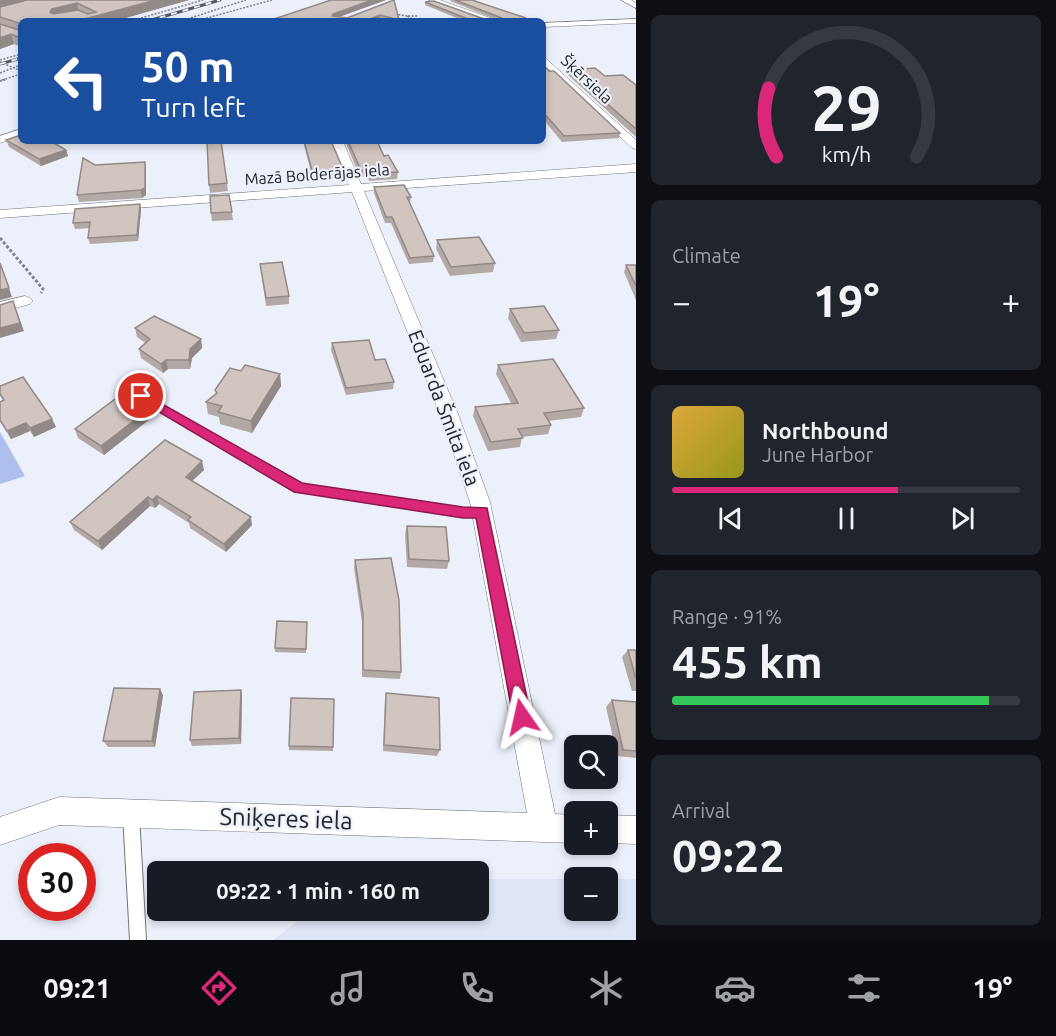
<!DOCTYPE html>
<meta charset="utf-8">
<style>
:root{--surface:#171b24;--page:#20242c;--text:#f1f3f6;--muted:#9ea1a6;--line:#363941;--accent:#db2777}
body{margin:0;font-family:Ubuntu,sans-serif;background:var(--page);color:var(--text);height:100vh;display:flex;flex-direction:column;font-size:22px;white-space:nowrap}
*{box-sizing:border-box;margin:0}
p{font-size:20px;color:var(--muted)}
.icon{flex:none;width:33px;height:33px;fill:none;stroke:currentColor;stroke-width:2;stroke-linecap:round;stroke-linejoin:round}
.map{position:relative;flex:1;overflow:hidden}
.side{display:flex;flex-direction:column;gap:15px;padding:15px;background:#0d0f14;width:420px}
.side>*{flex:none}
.banner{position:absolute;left:18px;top:18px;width:528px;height:126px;border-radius:9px;box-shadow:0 3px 9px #0003;background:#1a4fa0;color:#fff;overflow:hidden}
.controls{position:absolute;left:564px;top:735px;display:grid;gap:12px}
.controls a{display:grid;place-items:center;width:54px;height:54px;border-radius:9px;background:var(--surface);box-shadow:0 3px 9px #0003;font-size:30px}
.speed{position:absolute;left:18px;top:843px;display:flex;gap:12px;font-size:30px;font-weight:700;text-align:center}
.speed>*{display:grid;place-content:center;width:78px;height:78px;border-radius:50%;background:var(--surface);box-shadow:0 3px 9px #0003;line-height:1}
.speed .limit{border:9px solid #d22;background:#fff;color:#111}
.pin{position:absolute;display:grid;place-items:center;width:51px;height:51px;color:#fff;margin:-26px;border:3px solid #fff;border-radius:50%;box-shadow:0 2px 6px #0007}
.me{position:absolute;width:66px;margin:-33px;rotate:349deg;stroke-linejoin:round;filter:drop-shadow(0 0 4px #0008)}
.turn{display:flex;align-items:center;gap:21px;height:126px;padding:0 24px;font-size:27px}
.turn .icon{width:78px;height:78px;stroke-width:2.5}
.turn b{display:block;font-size:42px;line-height:51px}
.big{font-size:45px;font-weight:600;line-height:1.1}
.side .card{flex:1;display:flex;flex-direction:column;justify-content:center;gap:9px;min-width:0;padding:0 21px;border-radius:9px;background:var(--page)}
.side .dial{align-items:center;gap:0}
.dial svg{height:156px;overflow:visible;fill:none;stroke:var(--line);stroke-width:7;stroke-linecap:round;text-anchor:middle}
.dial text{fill:var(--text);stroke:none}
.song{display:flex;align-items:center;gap:18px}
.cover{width:72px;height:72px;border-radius:9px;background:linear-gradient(135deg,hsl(40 70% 55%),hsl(60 70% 35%))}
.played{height:6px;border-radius:3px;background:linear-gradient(90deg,var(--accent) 65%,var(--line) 65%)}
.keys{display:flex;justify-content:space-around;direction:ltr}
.heat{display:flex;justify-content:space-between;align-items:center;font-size:33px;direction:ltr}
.charge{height:9px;border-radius:4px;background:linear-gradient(90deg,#34c759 91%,var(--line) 0)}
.trip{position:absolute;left:147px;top:861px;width:342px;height:60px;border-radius:9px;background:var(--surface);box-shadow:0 3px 9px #0003;font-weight:600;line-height:60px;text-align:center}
.dock{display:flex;height:96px;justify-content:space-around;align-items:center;background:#090b0e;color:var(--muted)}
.dock .icon{width:42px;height:42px}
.dock .active{color:var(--accent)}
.dock b{font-size:27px;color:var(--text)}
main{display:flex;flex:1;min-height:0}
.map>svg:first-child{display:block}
.built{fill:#dee5f6}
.green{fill:#adbfed}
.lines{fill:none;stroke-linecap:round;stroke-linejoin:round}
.lane-casing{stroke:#6f737c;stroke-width:2}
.street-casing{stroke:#6f737c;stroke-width:1}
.path-far2{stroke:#81848a;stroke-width:1.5;stroke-dasharray:2 1.5;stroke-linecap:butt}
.path-far1{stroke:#81848a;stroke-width:2;stroke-dasharray:2 1.5;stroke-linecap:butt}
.path{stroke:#81848a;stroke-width:3;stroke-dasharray:3 2;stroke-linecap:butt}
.lane{fill:#fff;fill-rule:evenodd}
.street{fill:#fff;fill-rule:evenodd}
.rail-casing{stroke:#57595e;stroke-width:3}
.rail{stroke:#ecf0fa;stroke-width:2;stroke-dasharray:6;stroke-linecap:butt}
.wall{fill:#b3a9a4}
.shaded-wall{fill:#928a86}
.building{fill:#d0c5bf;stroke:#928a86;stroke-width:1.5;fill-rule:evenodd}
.route{fill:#db2777;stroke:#8e194d;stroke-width:1.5}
.labels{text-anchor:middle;stroke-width:4.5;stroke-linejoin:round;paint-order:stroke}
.far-street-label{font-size:16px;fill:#222327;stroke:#ecf0fa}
.street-label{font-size:20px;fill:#222327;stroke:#ecf0fa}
.near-street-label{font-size:24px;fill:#222327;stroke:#ecf0fa}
</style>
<main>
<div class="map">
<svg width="636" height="940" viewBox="0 0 636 940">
<rect width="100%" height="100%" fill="#ecf0fa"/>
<!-- built -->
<path class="built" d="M479,879H574V910H608V879H636V940H273L311,911L478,910Z"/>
<!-- green -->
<path class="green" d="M0,432L25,476L0,484Z"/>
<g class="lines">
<defs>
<path id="lane" d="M141,393L301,484L463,509H486L488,512L486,515L463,517L295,491L138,398L136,396L138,394Z
M131,806L136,809L139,814L146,940H130L123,814L126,809Z"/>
<path id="street" d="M429,0H440L499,21H487Z
M621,0H631L636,3V8Z
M636,19V23L543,27V23Z
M543,56L636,140V149L632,148L543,64Z
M21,129V136L0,143V136Z
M331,141H343L361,184L636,164V172L364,191L458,414L490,502L555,814L574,815V843L59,825L0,845V817L59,797L527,813L470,502L440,414L352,192L0,218V210L349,185Z
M25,296L30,298L33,301L30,304L0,312V302Z
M608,815L636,816V844L608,843Z"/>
</defs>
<!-- lane casing -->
<use href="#lane" class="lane-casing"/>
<!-- street casing -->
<use href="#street" class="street-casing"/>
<!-- path-far2 -->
<path class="path-far2" d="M395,14L407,16
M412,19L407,16H417
M131,21L203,0
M181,21L246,0
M196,21L272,0
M0,60L21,54
M0,62L21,71
M0,73L21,65
M2,80L21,74"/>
<!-- path-far1 -->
<path class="path-far1" d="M0,81L7,79"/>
<!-- path -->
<path class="path" d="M0,238L43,289L41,293"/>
<!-- lane -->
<use href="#lane" class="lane"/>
<!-- street -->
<use href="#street" class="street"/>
<defs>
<path id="rail" d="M148,21L220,0
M0,64L21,58"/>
</defs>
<!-- rail casing -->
<use href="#rail" class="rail-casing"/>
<!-- rail -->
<use href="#rail" class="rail"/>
</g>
<!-- wall -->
<path class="wall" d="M0,0H189L21,47L14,44L0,49Z
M386,0L339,17L347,18L394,0L399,21H268Z
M451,0H472L526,21H464L425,5V2L487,20L495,19L450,1Z
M543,65L620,133L619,138L562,142L543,119Z
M569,70L605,76L636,85V137L568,75Z
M6,140L66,150L68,156L41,166L9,147Z
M303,141H331L344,171V178L313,180Z
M345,141H377L384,156L398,172L397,179L369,181L367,176L360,177Z
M95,165L146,169V195L142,198L79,202L77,195Z
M227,183L228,191L210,193L209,185Z
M374,187L411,197L410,202L409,203L434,256L433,262L409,264L391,223H385L374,193Z
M229,195L233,220L212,221L211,213Z
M140,204L141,210L138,241L90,244L88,238L90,228L75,229L73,223Z
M437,240L495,263L493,272L450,276L436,249Z
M260,264L289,296V304L266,306Z
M626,265H636V300L624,272Z
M510,309L559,330L556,339L521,342L508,318Z
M135,328L201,339L202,348L192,358L190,369H168L163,373L141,358L139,349L145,343L137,337Z
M332,343L375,360L394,382L393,389L346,395L331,350Z
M498,365L584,408L581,417L548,421L551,425L548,434L522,437L520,447L488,451L473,416L475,407L511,403L496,374Z
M241,371L280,374L281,386L252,433L220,424L219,417L208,414L206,402L216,394L215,390Z
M0,386L52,419L56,427L34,437L30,431L11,439L0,421V402L3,400L0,395Z
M155,415L104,455L78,438L75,429Z
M204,470L192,481L252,525L226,552L190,528L189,523L159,504L155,508L150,506L102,550L74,530L70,522Z
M407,526L449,561L447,569L407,567L405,534Z
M355,560L401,672L400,679L362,677V622L354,568Z
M307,622L306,653L275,652V648Z
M628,650H636V691H632L622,657Z
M241,690L242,697L241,744L192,746L190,740Z
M386,693L440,750L437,756L383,751L385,700Z
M163,695L155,747H108L103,741Z
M334,699L333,751L289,750V746Z
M612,700L636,702V758L617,756L606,707Z"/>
<!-- shaded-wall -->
<path class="shaded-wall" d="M0,0H29L0,9Z
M156,0H189L115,21H77Z
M372,0H386L333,19L332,16L333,14Z
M77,3L79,13L54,19L50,12L52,9Z
M380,15V21H365Z
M526,18V21H489Z
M11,34L14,44L0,49V38Z
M21,36V47L18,37Z
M66,150L68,156L41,166L39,159Z
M145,162L146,169V195L142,198L141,190Z
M140,204L141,210L138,241L137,235Z
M0,263L12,297L0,300Z
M13,301L24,331L0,338V328Z
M201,339L202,348L192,358L190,369L189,360L190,349Z
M166,360L168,369L163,373L161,364Z
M280,374L281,386L252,433L251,421Z
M153,406L155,415L104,455L101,446Z
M52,419L56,427L34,437L30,428Z
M26,423L30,431L11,439L7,431Z
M202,461L204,470L188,485L186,477Z
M157,496L159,504L155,508L152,500Z
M148,497L150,506L102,550L98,541Z
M251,517L252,525L226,552L224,544Z
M160,689L163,695L155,747L152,741Z
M241,690L242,697L241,744L239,738Z"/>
<!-- building -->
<path class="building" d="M27,0H156L77,21H21V36L18,37L11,34L0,38V24L19,30V23L0,17V7ZM77,3L96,12L88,14L78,10L53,14L50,12L52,9Z
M331,0H372L333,14L332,16L347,18L394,0L399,20L380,15L365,21H268Z
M455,0H472L526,18L489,21H473L425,2L434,1L487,20L502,18Z
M543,65L549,71H554L620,133L564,136L543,112Z
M595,68L605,76L623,75L636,85V129L569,70Z
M21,135V141H51L66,150L39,159L6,140Z
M221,141L227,183L209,185L207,142Z
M304,141H331L344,171L313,174Z
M348,141H377L384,156L388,155L398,172L369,174L367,170H361Z
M83,158L95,165L145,162V188L141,190L77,195Z
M404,185L411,197H407L434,256L410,258L392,217H386L374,187Z
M229,195L232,212L211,213L210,196Z
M140,204L137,235L88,238L90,222L73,223L75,209Z
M479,237L495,263L451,267L437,240Z
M282,262L289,296L266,298L260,264Z
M0,263L9,288L0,290Z
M626,265H636V286Z
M13,301L20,323L0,328V305Z
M544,306L559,330L524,333L510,309Z
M154,316L201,339L190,349L189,360H166L161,364L139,349L150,339L135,328Z
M369,340L375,360L385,359L394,382L346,388L332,343Z
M553,359L584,408L544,413L551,425L518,429L523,438L491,442L475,407L518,403L498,365Z
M245,365L280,374L251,421L218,412L222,406L206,402L217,393L215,390L230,368L241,371Z
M23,377L52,419L30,428L26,423L7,431L0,420V402L4,400L0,394V386Z
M126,391L153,406L101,446L75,429Z
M165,440L202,461L186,477L251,517L224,544L188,520L191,517L157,496L152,500L148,497L98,541L70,522Z
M407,526L446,527L449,561L409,559Z
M391,558L399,600L401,672L363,670V614L355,560Z
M277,621L307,622L306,649L275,648Z
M628,650H636V679Z
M114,688L160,689L152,741H103Z
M241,690L239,738L190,740L194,692Z
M386,693L439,698L440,750L384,745Z
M291,698L334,699L333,747L289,746Z
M612,700L636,702V751L623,750Z"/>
<!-- route -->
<path class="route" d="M141,392L302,483L463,507L487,508L531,717L529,723L522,726L516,723L513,717L476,518H463L294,492L137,399L135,396L137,393Z"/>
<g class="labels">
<!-- far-street labels -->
<g class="far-street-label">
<text transform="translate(587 79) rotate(43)" y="6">Šķērsiela</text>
<text transform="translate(317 174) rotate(-4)" y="6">Mazā Bolderājas iela</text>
</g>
<!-- street labels -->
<g class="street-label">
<text transform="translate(444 408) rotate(69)" y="7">Eduarda Šmita iela</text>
</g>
<!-- near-street labels -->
<g class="near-street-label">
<text transform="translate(286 819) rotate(2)" y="8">Sniķeres iela</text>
</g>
</g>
</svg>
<div class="controls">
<a><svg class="icon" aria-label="search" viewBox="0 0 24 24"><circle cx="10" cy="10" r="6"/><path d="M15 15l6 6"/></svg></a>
<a>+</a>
<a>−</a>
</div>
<div class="speed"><div class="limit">30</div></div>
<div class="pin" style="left:141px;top:396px;background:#d93025"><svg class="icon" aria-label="arrive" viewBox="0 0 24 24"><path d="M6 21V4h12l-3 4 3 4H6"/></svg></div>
<svg class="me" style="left:522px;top:717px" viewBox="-20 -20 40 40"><path d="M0-17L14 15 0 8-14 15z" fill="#db2777" stroke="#fff" stroke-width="4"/></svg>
<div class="trip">09:22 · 1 min · 160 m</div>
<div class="banner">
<div class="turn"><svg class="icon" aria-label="left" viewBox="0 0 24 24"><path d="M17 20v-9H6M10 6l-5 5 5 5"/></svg><div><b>50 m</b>Turn left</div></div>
</div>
</div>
<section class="side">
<div class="card dial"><svg viewBox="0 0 100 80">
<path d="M14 69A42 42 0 1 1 86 69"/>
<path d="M14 69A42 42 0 0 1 10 34" stroke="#db2777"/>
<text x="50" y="56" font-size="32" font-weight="700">29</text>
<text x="50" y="72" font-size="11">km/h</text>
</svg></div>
<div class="card"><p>Climate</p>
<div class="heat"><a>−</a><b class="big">19°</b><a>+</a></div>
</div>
<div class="card">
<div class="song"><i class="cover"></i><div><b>Northbound</b><p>June Harbor</p></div></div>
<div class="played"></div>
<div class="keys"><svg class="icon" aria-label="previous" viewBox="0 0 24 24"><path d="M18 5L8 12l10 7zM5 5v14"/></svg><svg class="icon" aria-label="pause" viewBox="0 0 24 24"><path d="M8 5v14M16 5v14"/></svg><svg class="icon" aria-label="next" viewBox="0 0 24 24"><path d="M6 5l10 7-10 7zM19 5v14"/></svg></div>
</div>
<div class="card"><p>Range · 91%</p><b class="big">455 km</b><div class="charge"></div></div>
<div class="card"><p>Arrival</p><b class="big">09:22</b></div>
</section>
</main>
<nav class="dock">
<b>09:21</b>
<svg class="icon active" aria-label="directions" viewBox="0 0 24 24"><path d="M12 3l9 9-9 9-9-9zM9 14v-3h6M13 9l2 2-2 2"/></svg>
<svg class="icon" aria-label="music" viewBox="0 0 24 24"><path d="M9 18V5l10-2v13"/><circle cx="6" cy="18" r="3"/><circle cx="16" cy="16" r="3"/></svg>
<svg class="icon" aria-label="phone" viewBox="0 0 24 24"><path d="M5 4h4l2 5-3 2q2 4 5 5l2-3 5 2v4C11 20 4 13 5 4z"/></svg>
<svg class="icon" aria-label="climate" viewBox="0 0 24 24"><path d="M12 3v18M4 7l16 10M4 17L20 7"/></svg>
<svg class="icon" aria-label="car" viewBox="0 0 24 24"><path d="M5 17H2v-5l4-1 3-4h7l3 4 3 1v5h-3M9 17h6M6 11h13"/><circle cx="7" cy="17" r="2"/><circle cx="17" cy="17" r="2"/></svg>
<svg class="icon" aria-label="filters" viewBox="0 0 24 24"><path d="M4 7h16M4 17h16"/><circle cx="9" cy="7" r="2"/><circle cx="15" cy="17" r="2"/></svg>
<b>19°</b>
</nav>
